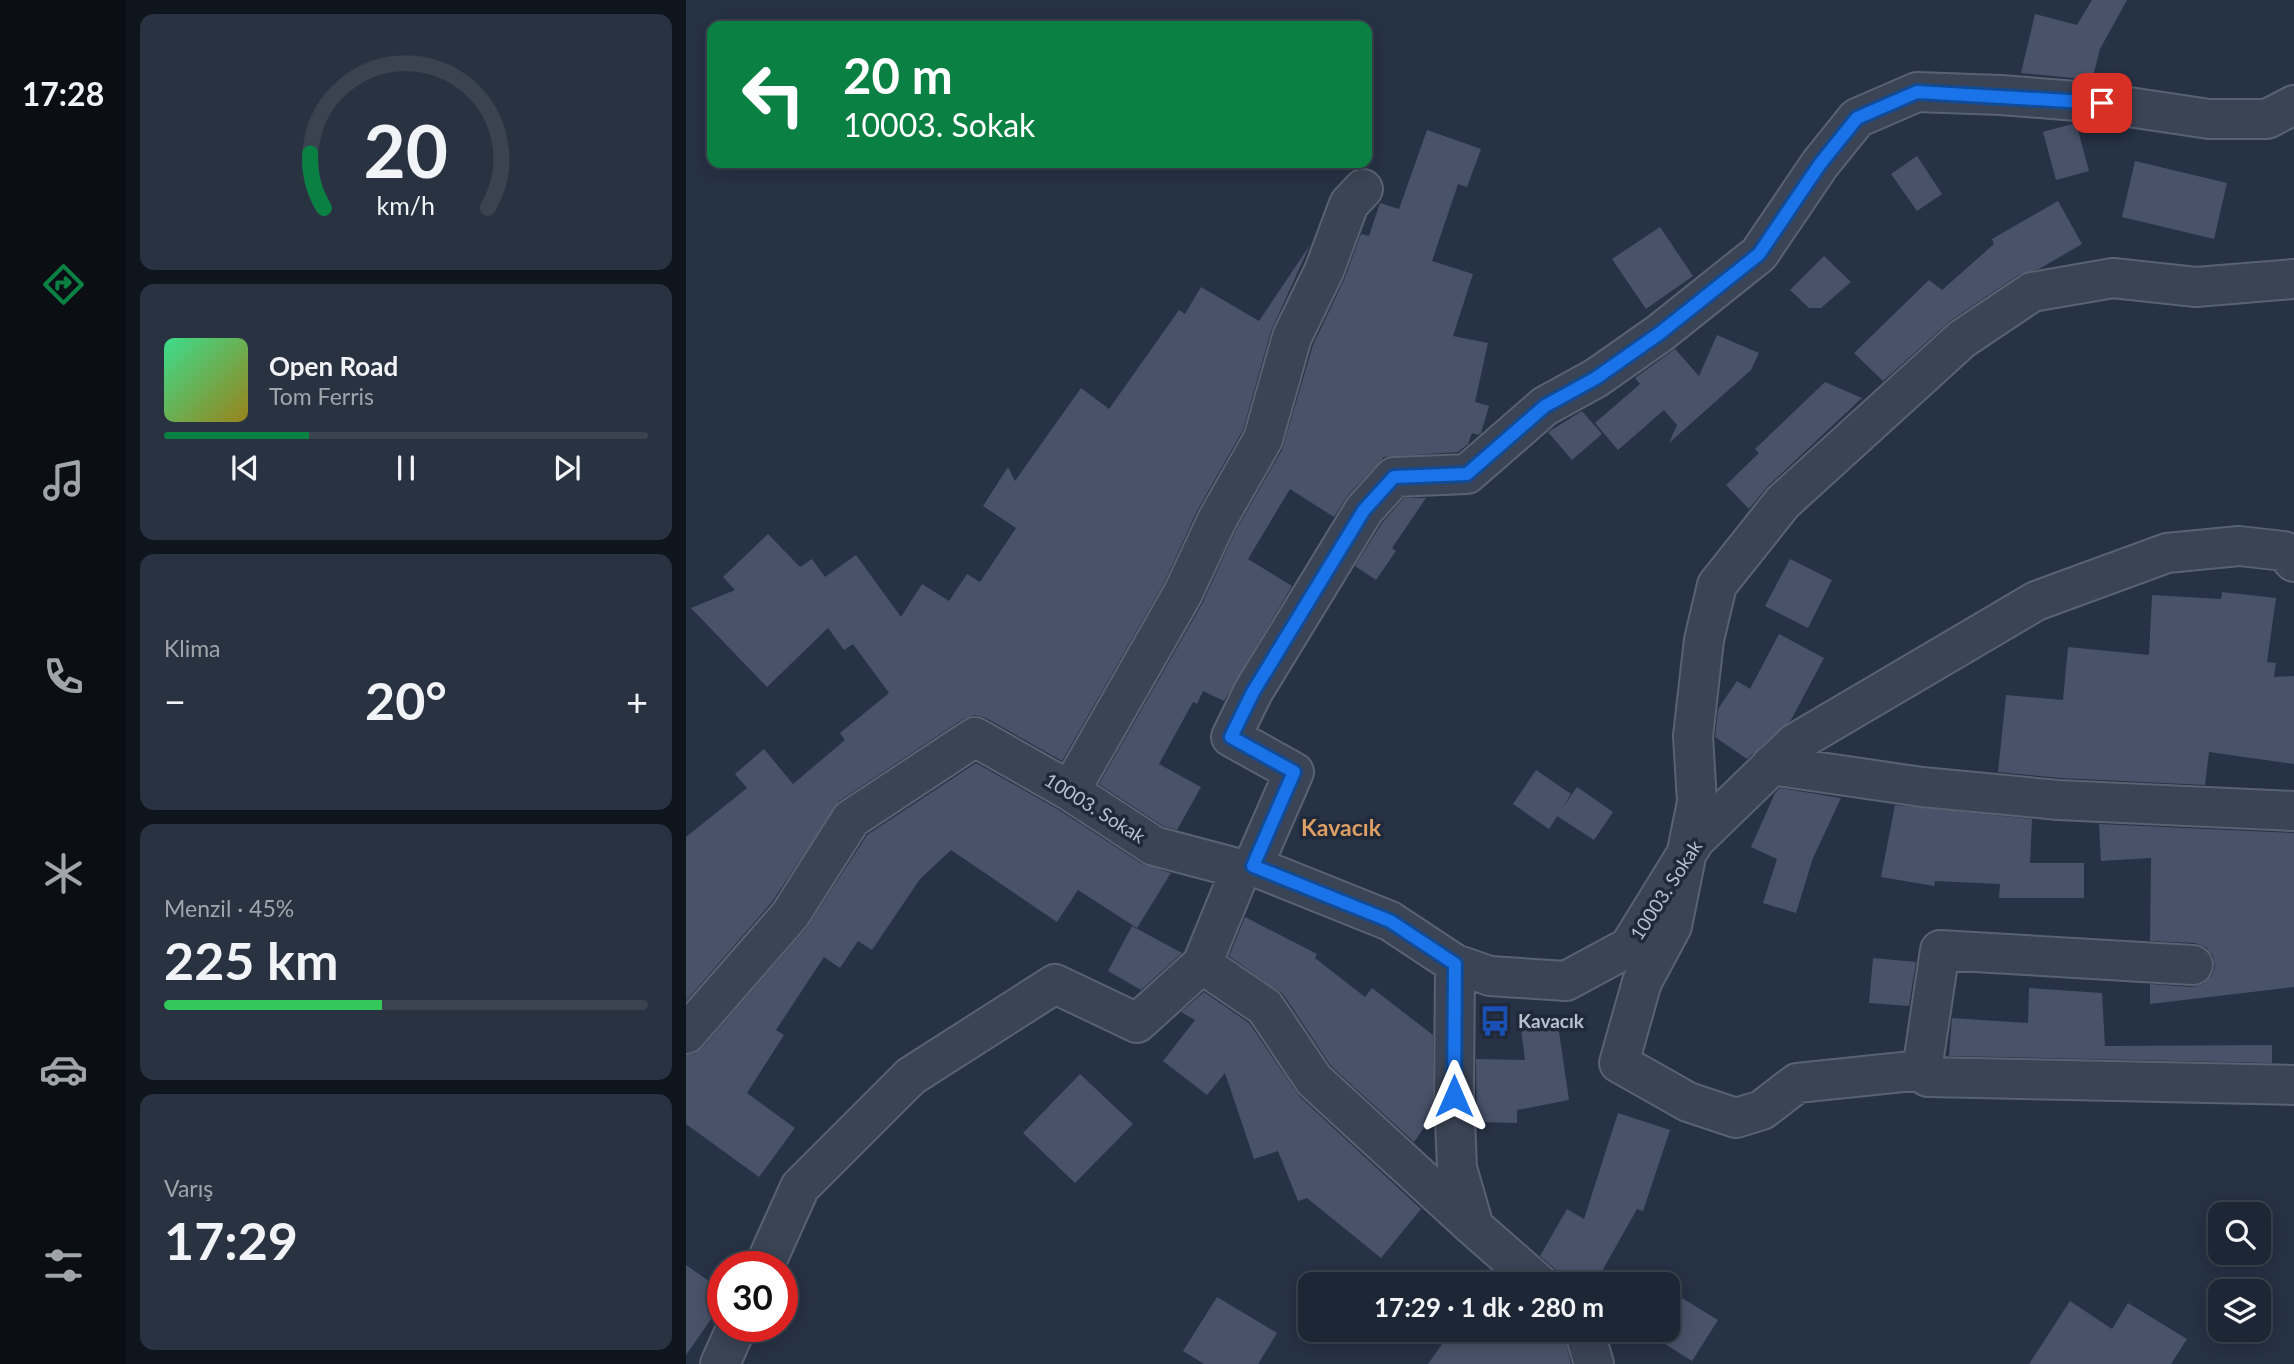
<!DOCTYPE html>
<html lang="tr">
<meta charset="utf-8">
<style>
:root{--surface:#1c2634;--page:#293240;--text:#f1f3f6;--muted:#a0a5ac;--line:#3a434f;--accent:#0b8043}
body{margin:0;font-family:Lato,sans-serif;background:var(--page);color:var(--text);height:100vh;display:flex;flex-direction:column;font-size:26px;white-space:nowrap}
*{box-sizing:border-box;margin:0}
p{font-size:23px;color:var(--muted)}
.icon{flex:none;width:38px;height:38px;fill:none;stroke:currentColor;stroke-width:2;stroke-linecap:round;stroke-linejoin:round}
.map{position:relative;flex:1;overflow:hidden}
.panel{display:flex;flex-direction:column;gap:14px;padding:14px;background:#0f151d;width:560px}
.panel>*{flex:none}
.guide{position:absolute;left:21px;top:21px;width:665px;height:147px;border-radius:14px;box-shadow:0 4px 18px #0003,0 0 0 2px var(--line);background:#0b8043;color:#fff;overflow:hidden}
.buttons{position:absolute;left:1522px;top:1202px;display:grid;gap:14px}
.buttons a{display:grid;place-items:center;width:63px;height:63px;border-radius:14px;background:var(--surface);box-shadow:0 4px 18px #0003,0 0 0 2px var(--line);font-size:35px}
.speed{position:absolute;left:21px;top:1251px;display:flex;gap:14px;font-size:35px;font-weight:700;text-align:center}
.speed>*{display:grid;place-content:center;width:91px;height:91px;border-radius:50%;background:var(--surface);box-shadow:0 4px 18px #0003,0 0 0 2px var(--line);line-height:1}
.speed .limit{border:10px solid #d22;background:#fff;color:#111}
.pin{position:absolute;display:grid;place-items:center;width:60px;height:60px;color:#fff;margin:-30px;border-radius:14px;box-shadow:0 4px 10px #0006}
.me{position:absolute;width:77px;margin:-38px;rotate:0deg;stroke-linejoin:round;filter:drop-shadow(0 0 5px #0008)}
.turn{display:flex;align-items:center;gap:24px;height:147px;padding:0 21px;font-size:32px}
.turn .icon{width:91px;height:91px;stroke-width:2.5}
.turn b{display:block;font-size:49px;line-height:60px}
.big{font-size:52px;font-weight:700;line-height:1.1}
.panel .widget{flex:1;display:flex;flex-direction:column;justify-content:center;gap:10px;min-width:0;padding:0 24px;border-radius:14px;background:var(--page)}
.panel .dial{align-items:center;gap:0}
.dial svg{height:182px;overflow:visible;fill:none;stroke:var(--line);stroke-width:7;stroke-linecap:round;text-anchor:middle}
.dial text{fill:var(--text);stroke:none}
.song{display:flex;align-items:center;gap:21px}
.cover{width:84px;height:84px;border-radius:10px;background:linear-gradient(135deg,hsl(150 70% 55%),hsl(50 70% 35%))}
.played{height:7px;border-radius:4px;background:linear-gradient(90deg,var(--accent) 30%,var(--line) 30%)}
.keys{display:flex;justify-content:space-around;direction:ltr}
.heat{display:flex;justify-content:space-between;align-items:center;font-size:38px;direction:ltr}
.charge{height:10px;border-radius:5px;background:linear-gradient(90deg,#34c759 45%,var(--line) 0)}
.trip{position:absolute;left:612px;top:1272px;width:382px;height:70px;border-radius:14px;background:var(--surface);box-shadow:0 4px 18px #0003,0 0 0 2px var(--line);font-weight:700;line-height:70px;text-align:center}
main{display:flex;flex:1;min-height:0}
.tabs{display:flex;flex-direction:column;width:126px;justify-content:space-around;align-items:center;background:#0b0f15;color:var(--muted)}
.tabs .icon{width:49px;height:49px}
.tabs .current{color:var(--accent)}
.tabs b{font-size:32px;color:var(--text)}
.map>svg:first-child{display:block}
.building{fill:#48536a}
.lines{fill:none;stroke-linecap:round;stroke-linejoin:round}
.minor-casing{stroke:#596272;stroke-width:42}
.minor{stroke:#3b4455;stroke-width:38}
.route-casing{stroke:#114b97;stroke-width:18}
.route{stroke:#1a73e8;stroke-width:12}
.labels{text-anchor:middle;stroke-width:7;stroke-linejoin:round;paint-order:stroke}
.street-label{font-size:19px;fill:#b8c0ce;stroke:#1f293a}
.poi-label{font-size:19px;font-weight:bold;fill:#b8c0ce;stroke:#1f293a;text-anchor:start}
.quarter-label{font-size:23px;font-weight:bold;fill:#dd9f65;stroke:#1f293a}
</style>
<main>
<nav class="tabs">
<b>17:28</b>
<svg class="icon current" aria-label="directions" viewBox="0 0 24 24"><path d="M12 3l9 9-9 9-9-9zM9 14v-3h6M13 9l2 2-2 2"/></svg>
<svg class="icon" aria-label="music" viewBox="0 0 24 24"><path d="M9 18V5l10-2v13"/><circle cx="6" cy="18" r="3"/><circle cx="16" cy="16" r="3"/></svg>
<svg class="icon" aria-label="phone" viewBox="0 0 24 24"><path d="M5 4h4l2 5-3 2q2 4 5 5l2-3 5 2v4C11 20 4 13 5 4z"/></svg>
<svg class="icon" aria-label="climate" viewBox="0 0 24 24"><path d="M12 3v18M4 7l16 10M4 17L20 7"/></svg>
<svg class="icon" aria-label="car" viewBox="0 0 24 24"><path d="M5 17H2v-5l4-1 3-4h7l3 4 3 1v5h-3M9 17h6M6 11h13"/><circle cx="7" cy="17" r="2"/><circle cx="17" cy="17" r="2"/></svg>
<svg class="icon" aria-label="filters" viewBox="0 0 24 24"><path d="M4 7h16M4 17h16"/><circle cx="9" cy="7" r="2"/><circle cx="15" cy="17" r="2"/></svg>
</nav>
<section class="panel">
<div class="widget dial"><svg viewBox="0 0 100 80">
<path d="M14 69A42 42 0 1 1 86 69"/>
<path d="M14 69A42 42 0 0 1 8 45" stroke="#0b8043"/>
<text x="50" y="56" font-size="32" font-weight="700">20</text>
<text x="50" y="72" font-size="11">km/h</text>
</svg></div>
<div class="widget">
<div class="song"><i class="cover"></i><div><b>Open Road</b><p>Tom Ferris</p></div></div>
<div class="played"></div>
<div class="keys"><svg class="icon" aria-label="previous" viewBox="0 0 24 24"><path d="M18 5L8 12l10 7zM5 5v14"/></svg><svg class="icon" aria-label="pause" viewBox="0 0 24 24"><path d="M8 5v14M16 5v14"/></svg><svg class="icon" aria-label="next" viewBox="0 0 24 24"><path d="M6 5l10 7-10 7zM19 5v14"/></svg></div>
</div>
<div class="widget"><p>Klima</p>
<div class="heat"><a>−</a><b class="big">20°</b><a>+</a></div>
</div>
<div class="widget"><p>Menzil · 45%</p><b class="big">225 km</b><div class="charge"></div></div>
<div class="widget"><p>Varış</p><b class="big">17:29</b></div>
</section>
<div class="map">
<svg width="1608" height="1364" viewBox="0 0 1608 1364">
<rect width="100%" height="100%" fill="#263245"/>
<!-- building -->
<path class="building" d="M1406,0H1441L1414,49L1406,80L1335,73L1349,14L1391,25Z
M1390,123L1403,171L1370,180L1357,132Z
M741,130L795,149L781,187L772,184L746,261L787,274L767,336L802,343L789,402L803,406L795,433L792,435L786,433L782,444L772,452L698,457L662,495L648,517L604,489L562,559L606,586L538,701L517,691L511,704L507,702L473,764L515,787L491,830L477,826L413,784L516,604L550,530L596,450L627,345L658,280L675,234L683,236L694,203L713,209Z
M1231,156L1256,194L1231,211L1205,174Z
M1449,161L1541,183L1528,239L1436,217Z
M1372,201L1396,244L1353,269L1334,274L1264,321L1197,381L1168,353L1243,280L1256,290L1308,244L1306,239Z
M974,227L1007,276L960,309L926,259Z
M624,245L585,331L557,430L511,511L478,583L376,761L300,718L289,715L277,719L153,801L86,902L0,1001V837L61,788L49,774L78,749L107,784L159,740L154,733L203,693L167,644L158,650L142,628L81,687L5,608L49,590L37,577L82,534L114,567L126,559L139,577L170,555L215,617L236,584L263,601L281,574L294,582L330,528L297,506L322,467L329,481L395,388L423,409L493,310L499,314L515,287L573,321Z
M1138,256L1165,282L1135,308H1123L1104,290Z
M1031,335L1073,353L1065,370L983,443L991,425L978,410L932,450L909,423L954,384L949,378L989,349L1013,376Z
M1139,382L1176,398L1082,486L1063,509L1040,485L1073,453L1069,449Z
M896,411L916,434L886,460L862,432Z
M718,498H740L706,548L710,551L690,580L669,566L696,523Z
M1104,559L1146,580L1122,628L1079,606Z
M1536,592L1590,598L1581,662L1590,663L1588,677L1608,676V764L1523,752L1519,785L1374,778L1312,772L1320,695L1377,700L1382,647L1463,655L1466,595L1535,599Z
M1093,634L1138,658L1105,720L1061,759L1029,737L1032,709L1051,681L1064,689Z
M290,763L373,810L456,864L485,873L451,928L392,890L371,922L265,850L234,879L186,950L172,941L154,968L138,957L90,1030L98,1035L61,1093L109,1128L73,1177L0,1124V1055L8,1054L16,1048L120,929L181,835Z
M850,770L885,794L863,829L827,804Z
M891,787L927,812L908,840L871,816Z
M1094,788L1155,798L1127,858L1110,913L1077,903L1091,859L1065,847L1089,793Z
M1209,805L1346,819L1344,863H1398V898H1313L1314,884L1249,881L1248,886L1195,877Z
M1413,824L1608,833V987L1464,1004V984L1506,987L1517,984L1526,976L1529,967L1527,956L1520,947L1509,943L1464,941L1465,858L1415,861Z
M559,917L631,954L629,958L679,997L686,988L747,1035V1122H742L728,1142L645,1066L597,994L543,956Z
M446,926L496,953L455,990L422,971Z
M1187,958L1230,962L1223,1006L1183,1003Z
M1343,988L1416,993L1419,1046L1586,1045V1063L1263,1056L1266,1018L1342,1023Z
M518,992L563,1023L613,1096L735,1209L695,1258L621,1198L612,1201L592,1151L568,1159L539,1073L521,1095L477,1061L509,1020L495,1012Z
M872,1025L883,1100L831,1110V1123L791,1122L790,1059L839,1060L835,1030Z
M394,1074L447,1124L389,1183L337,1133Z
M932,1113L984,1130L957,1211L951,1209L911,1280L912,1284H874L873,1276L868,1268L854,1256L881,1209L898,1219Z
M0,1265L37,1291V1302L0,1355Z
M991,1295L1032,1320L1006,1361L965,1335L969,1330H982V1309Z
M531,1297L591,1333L572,1364H518L497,1351Z
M1384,1301L1426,1329L1442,1303L1501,1339L1485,1364H1343Z
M766,1330H877L885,1364H742Z"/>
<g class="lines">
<defs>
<path id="minor" d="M1608,279L1510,287L1427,278L1346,292L1276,339L1097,502L1031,585L1018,640L1007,736L1011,802L986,926L956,982L933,1063L1002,1102L1050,1118L1076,1110L1111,1083L1236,1070L1242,1077L1608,1085
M1085,765L1236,787L1372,800L1608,811
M384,791L497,593L531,520L577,439L606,337L638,271L663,204L677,189
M567,866L608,772L545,737L567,692L678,510L708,477L781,474L859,406L910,378L974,333L1073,254L1134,164L1171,118L1231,92L1315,95L1416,103L1523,119H1581L1608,105
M555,869L516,964L579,1007L628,1080L788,1227
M769,964L768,1096L771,1168L788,1227L853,1284
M0,1034L104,915L165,819L289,737L384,791L468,846L555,869L567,866L704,921L769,964L804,976L880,981L943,947L1009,840L1109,743L1350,601L1481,553L1553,546L1598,551L1608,562
M1236,1070L1254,950L1507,965
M78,1267L114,1187L225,1076L369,984L451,1023L516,964
M898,1330L908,1364
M34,1364L51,1326"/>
</defs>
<!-- minor casing -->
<use href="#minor" class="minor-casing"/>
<!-- minor -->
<use href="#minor" class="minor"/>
</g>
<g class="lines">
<defs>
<path id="route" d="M768,1096L769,964L704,921L567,866L608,772L545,737L567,692L678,510L708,477L781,474L859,406L910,378L974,333L1073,254L1134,164L1171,118L1231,92L1416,103"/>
</defs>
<!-- route casing -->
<use href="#route" class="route-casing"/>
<!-- route -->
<use href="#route" class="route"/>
</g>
<!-- icons -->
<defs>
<symbol id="bus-bare" viewBox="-9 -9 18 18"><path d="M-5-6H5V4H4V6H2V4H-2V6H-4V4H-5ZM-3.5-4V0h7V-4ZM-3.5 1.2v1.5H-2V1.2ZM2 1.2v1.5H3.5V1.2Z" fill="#1a4fb4" stroke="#1f293a" stroke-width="2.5" paint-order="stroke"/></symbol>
</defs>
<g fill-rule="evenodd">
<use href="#bus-bare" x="787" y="999" width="44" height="44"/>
</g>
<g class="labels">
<!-- street labels -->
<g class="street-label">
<text transform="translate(409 808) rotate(32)" y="7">10003. Sokak</text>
<text transform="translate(980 890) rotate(-57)" y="7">10003. Sokak</text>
</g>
<!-- poi labels -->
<g class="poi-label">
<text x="832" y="1028">Kavacık</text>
</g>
<!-- quarter labels -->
<g class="quarter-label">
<text x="655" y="836">Kavacık</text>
</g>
</g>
</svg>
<div class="buttons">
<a><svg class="icon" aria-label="search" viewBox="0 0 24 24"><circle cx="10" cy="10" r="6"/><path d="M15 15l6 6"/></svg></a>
<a><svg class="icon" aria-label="layers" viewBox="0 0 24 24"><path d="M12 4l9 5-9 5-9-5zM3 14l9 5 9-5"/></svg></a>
</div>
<div class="speed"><div class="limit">30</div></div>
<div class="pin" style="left:1416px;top:103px;background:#d93025"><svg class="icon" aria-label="arrive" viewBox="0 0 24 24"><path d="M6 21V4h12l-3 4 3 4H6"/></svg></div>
<svg class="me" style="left:768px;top:1096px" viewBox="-20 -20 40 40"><path d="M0-17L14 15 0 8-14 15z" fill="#1a73e8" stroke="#fff" stroke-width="4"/></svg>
<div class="trip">17:29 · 1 dk · 280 m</div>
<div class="guide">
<div class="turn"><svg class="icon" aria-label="left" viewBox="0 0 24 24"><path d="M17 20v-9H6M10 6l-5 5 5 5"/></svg><div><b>20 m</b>10003. Sokak</div></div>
</div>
</div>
</main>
